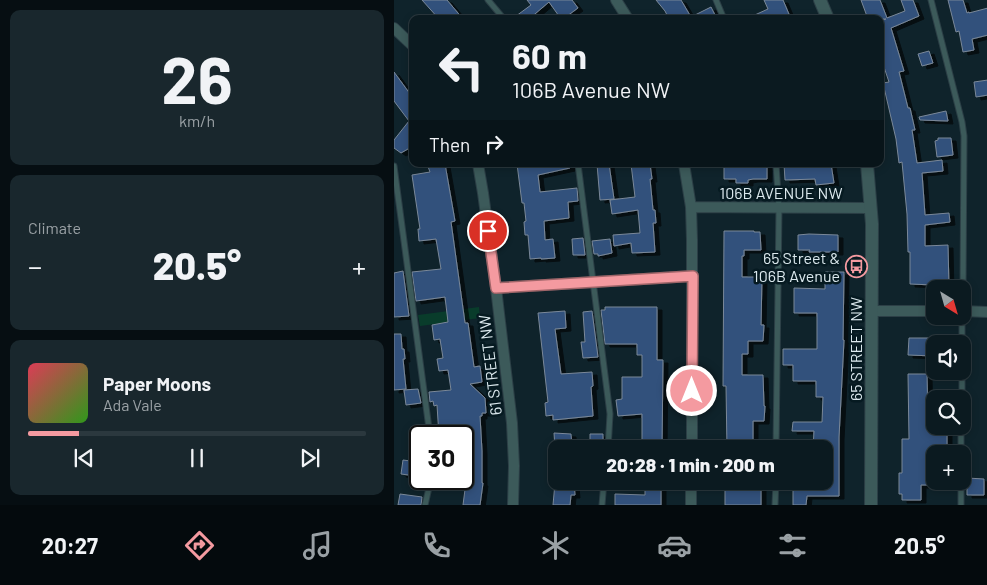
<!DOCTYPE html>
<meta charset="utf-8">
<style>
:root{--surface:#0b1a20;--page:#19272d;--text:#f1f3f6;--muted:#9aa1a5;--line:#2b383e;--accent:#f49aa0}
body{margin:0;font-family:Barlow,sans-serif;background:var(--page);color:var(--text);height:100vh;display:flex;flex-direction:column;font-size:19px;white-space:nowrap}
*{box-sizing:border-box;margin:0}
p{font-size:16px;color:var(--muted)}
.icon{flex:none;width:28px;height:28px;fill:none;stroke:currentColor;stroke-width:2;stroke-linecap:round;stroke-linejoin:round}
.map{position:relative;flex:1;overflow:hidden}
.details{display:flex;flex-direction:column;gap:10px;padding:10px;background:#060e12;width:394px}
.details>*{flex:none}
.guide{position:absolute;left:15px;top:15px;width:475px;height:152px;border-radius:10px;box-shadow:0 2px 8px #0003,0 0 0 1px var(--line);background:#0b1a20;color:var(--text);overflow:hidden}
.needle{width:32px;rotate:143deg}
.fabs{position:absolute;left:532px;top:280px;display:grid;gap:10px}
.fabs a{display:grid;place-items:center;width:45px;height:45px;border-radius:10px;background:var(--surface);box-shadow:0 2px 8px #0003,0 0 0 1px var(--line);font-size:25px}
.speed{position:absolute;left:15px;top:425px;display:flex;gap:10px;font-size:25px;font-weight:700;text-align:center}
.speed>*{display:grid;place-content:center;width:65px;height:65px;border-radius:50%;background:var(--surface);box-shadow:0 2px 8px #0003,0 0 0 1px var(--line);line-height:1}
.speed .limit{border:2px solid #111;border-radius:8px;background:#fff;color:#111}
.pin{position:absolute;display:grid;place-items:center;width:42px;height:42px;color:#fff;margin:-21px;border:2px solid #fff;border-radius:50%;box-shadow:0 1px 5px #0007}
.me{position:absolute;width:55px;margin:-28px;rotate:0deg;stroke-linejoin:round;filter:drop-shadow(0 0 4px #0008)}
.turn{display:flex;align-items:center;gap:18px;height:105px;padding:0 20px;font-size:22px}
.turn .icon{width:65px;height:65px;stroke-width:2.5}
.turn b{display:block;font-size:35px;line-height:42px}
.then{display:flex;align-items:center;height:48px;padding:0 20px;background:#0003;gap:10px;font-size:19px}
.big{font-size:38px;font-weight:800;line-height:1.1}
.details .card{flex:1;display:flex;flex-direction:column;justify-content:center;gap:8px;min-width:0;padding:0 18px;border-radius:10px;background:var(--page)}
.details .dial{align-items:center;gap:0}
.dial b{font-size:65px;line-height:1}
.song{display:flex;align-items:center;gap:15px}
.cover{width:60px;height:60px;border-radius:8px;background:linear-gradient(135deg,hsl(350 70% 55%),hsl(110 70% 35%))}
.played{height:5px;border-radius:2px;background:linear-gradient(90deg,var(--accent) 15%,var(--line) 15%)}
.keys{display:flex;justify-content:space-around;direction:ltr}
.heat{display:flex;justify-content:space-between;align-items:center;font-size:28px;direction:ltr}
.trip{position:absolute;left:154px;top:440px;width:285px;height:50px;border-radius:10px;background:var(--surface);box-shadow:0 2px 8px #0003,0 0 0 1px var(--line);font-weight:800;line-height:50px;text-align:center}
.tabs{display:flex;height:80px;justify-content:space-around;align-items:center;background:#040a0d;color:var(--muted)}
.tabs .icon{width:35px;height:35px}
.tabs .current{color:var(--accent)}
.tabs b{font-size:22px;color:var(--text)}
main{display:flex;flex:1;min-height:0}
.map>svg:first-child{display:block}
.green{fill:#093c2b}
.building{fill:#30517b;stroke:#7b8899;filter:url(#shadow)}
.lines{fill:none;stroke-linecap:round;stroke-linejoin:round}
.service-casing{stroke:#2c3f46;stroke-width:7}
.minor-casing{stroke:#2c3f46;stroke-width:12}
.tertiary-casing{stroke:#2c3f46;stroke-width:14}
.service{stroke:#3c5a5a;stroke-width:5}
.minor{stroke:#3c5a5a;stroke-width:10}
.tertiary{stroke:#3c5a5a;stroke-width:12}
.route-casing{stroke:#9f6468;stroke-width:12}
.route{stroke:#f49aa0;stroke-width:9}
.labels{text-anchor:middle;stroke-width:5;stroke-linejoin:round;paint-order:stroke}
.street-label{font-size:16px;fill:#dce9ee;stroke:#061a21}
.poi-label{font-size:16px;fill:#dce9ee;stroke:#061a21;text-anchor:end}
</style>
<main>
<section class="details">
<div class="card dial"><b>26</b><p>km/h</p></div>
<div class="card"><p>Climate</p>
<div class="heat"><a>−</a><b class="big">20.5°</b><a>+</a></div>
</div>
<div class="card">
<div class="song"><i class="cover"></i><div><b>Paper Moons</b><p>Ada Vale</p></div></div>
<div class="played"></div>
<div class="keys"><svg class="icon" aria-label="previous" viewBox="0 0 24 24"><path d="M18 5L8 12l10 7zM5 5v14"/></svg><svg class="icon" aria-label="pause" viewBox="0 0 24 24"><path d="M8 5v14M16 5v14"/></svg><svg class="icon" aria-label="next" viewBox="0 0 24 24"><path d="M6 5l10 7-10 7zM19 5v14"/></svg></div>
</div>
</section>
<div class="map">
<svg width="594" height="505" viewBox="0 0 594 505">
<defs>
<filter id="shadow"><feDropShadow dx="5" dy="3" stdDeviation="0" flood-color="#0009"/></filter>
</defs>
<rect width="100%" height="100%" fill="#0f232b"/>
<!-- green -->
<path class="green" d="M85,307L86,318L26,326L24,315Z"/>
<!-- building -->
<path class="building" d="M28,0H53L69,19H45Z
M133,0H178L184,8L169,19H167L155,2L135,19H118L137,5Z
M262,0H287L297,17L317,7L323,19H275L271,11Z
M370,0H389L397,19H352L374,9Z
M467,0H486L493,18L511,11L507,0H519L525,16L497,28L510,71L505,72L514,108H516L521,130H518L523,163L548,160L549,171L528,173L531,215L555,213L556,222L531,225V246L554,245L555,289H540V285L516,284V252H514L513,214L508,162L505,163L502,139L489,83L495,82L486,55V21L492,19H474Z
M554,0H569L573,13L575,12V13L594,8V35L578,39L580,50L569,52L565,31L562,32Z
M535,51L539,63L528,66L524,54Z
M0,72L19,98V146L7,153L0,148V140L15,121L0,101Z
M594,80V95L582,97L580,82Z
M552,111L554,121L526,120L525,117Z
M544,138H557L559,155L543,157L541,141L544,140Z
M33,164H51L61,221L57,222L71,323H74L80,367L86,366L88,382L76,384L91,398L92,413H88V416H86L88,451V483H89L86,505H69L73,474H69V436H45L43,405L40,406L39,401L36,402L35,392L57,390L54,370L45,371L43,359L49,358L46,339L40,340L38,325L54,322L51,297L22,301L18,272L47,269L42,239L25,241L24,229H26L18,175L36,172Z
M123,164H176V168L144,175L146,192L183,188L184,201L174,202L175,218L150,221L151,240L159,239L161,258L147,259V258L136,259L134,235H131L130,222L132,221L130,203H128Z
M203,164H215L220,199L206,200Z
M237,164H256L258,179H256L259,210H261L262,223H259L261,252L238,253L237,243L220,246L219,235L246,233L244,210L218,214L216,200L241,197Z
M330,164H373V179H359L354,180V183H342V179H330Z
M390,164H437L440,183L422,185L421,179L391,180Z
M330,231H360V232H366L367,250H350V256H348V277H368L367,325H370L369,341H354V354H348V375H369L370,406H371L370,421H359V449H333L332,386H329Z
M415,234L444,235V252H415L416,250H404V235Z
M189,238L191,255H179L178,239Z
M216,239L218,253L204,256V254H200L198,241Z
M9,271L15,316L0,317V273Z
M431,272H450L449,340H450L445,437V496H413L412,505H399V481H430V449H419L420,431H398L399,422H428L429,397H422V381H399V365H389V349H423V313H400V288L431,289Z
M211,307H263V360H269L268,446L248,445V414L224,416L222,400L228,399V377H248V355H243V344H211L207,310H211Z
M171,311L172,328L161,329L167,374L198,372L199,386L197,387L199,416L159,420V415L152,416L151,403L154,402L144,313Z
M198,311L204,357L189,358L187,342H191L189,312Z
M0,334H7L8,349H10L11,359H9L12,389L0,390Z
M515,338H541V356L514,355Z
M514,374H533L534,422H541V426H553V451L534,450V471H541V485H527V500H508V494H505V473H508V439H515Z
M24,389L27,403L12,405L10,390Z
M160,433L177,434L178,447L161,448Z
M196,434H209V447H196Z
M219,440H239V449H218Z
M9,460L24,462L22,476L7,474Z
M573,478L590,479V495H573Z
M331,481H367V505H331Z
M251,482H267V505H221V494L251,495Z
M161,483L180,484L181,495H177L176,505H159Z
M6,494L28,497L27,505H4Z"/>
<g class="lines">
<defs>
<path id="service" d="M94,0L110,19
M322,0L330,19
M537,0L568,122L570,136L569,289
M184,164L216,414L214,449
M382,164L385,208L382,449
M0,166L36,436
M568,344V316
M568,399V371
M567,454V426
M31,505L37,479
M208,505L210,481
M381,505L382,481
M567,505V481"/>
<path id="minor" d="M222,0L234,19
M0,28L19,46
M84,164L89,193L102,288L118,423L120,466L119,505
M290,164L297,207L298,240V449
M297,207L477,208
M102,288L299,276
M479,311H541
M569,311L594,312
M297,505V481"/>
<path id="tertiary" d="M426,0L434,19
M473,164L478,224L477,505"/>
</defs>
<!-- service casing -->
<use href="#service" class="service-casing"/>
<!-- minor casing -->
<use href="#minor" class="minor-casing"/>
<!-- tertiary casing -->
<use href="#tertiary" class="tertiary-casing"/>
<!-- service -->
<use href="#service" class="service"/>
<!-- minor -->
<use href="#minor" class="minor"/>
<!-- tertiary -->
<use href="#tertiary" class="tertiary"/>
</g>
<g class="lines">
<defs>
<path id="route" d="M94,231L102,288L299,276L298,391"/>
</defs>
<!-- route casing -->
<use href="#route" class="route-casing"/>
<!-- route -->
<use href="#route" class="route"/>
</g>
<!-- icons -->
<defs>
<symbol id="bus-ring" viewBox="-11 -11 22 22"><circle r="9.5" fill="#061a21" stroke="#f49aa0" stroke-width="1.5"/><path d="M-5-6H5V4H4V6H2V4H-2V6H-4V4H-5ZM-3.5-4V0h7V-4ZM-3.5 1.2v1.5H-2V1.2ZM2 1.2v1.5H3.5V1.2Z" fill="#f49aa0"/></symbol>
</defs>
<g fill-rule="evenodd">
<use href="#bus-ring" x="450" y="254" width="25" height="25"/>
</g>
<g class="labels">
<!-- street labels -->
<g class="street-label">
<text x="387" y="199">106B AVENUE NW</text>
<text transform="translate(462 349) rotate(-90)" y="6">65 STREET NW</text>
<text transform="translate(96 365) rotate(-97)" y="6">61 STREET NW</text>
</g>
<!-- poi labels -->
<g class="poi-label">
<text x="446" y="264">65 Street &amp;<tspan x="446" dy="18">106B Avenue</tspan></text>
</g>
</g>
</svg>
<div class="fabs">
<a><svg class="needle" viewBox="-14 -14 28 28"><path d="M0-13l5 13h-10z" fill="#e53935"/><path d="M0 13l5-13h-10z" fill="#9aa1a5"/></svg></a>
<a><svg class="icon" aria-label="sound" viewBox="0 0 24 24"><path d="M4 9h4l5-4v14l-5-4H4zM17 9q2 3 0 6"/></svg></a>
<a><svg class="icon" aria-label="search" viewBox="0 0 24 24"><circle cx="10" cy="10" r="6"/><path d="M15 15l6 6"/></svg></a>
<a>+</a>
</div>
<div class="speed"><div class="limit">30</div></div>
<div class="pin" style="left:94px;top:231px;background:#d93025"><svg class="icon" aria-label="arrive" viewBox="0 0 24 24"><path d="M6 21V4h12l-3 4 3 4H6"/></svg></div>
<svg class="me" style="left:298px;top:391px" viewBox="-20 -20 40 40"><circle r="17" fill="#f49aa0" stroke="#fff" stroke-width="3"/><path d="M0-11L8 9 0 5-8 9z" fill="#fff"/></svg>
<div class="trip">20:28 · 1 min · 200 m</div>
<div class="guide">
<div class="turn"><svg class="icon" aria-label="left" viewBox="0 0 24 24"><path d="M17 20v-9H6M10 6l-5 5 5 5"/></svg><div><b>60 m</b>106B Avenue NW</div></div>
<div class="then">Then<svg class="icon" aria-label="right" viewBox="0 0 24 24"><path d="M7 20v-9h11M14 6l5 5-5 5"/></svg></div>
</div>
</div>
</main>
<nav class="tabs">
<b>20:27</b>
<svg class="icon current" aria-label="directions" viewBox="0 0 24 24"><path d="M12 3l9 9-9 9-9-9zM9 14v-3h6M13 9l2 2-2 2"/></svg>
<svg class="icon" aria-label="music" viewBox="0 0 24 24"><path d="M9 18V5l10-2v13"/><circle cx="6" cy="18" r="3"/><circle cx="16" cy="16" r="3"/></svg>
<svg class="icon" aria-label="phone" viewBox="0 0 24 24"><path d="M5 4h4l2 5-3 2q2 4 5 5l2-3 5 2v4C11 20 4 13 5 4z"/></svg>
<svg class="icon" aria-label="climate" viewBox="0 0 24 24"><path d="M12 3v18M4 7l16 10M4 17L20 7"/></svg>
<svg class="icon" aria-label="car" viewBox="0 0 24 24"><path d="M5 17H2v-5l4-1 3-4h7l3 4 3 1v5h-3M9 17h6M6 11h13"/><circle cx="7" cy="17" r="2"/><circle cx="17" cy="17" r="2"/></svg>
<svg class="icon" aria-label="filters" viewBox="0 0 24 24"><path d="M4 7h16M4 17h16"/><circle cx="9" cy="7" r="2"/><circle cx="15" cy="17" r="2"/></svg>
<b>20.5°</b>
</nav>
